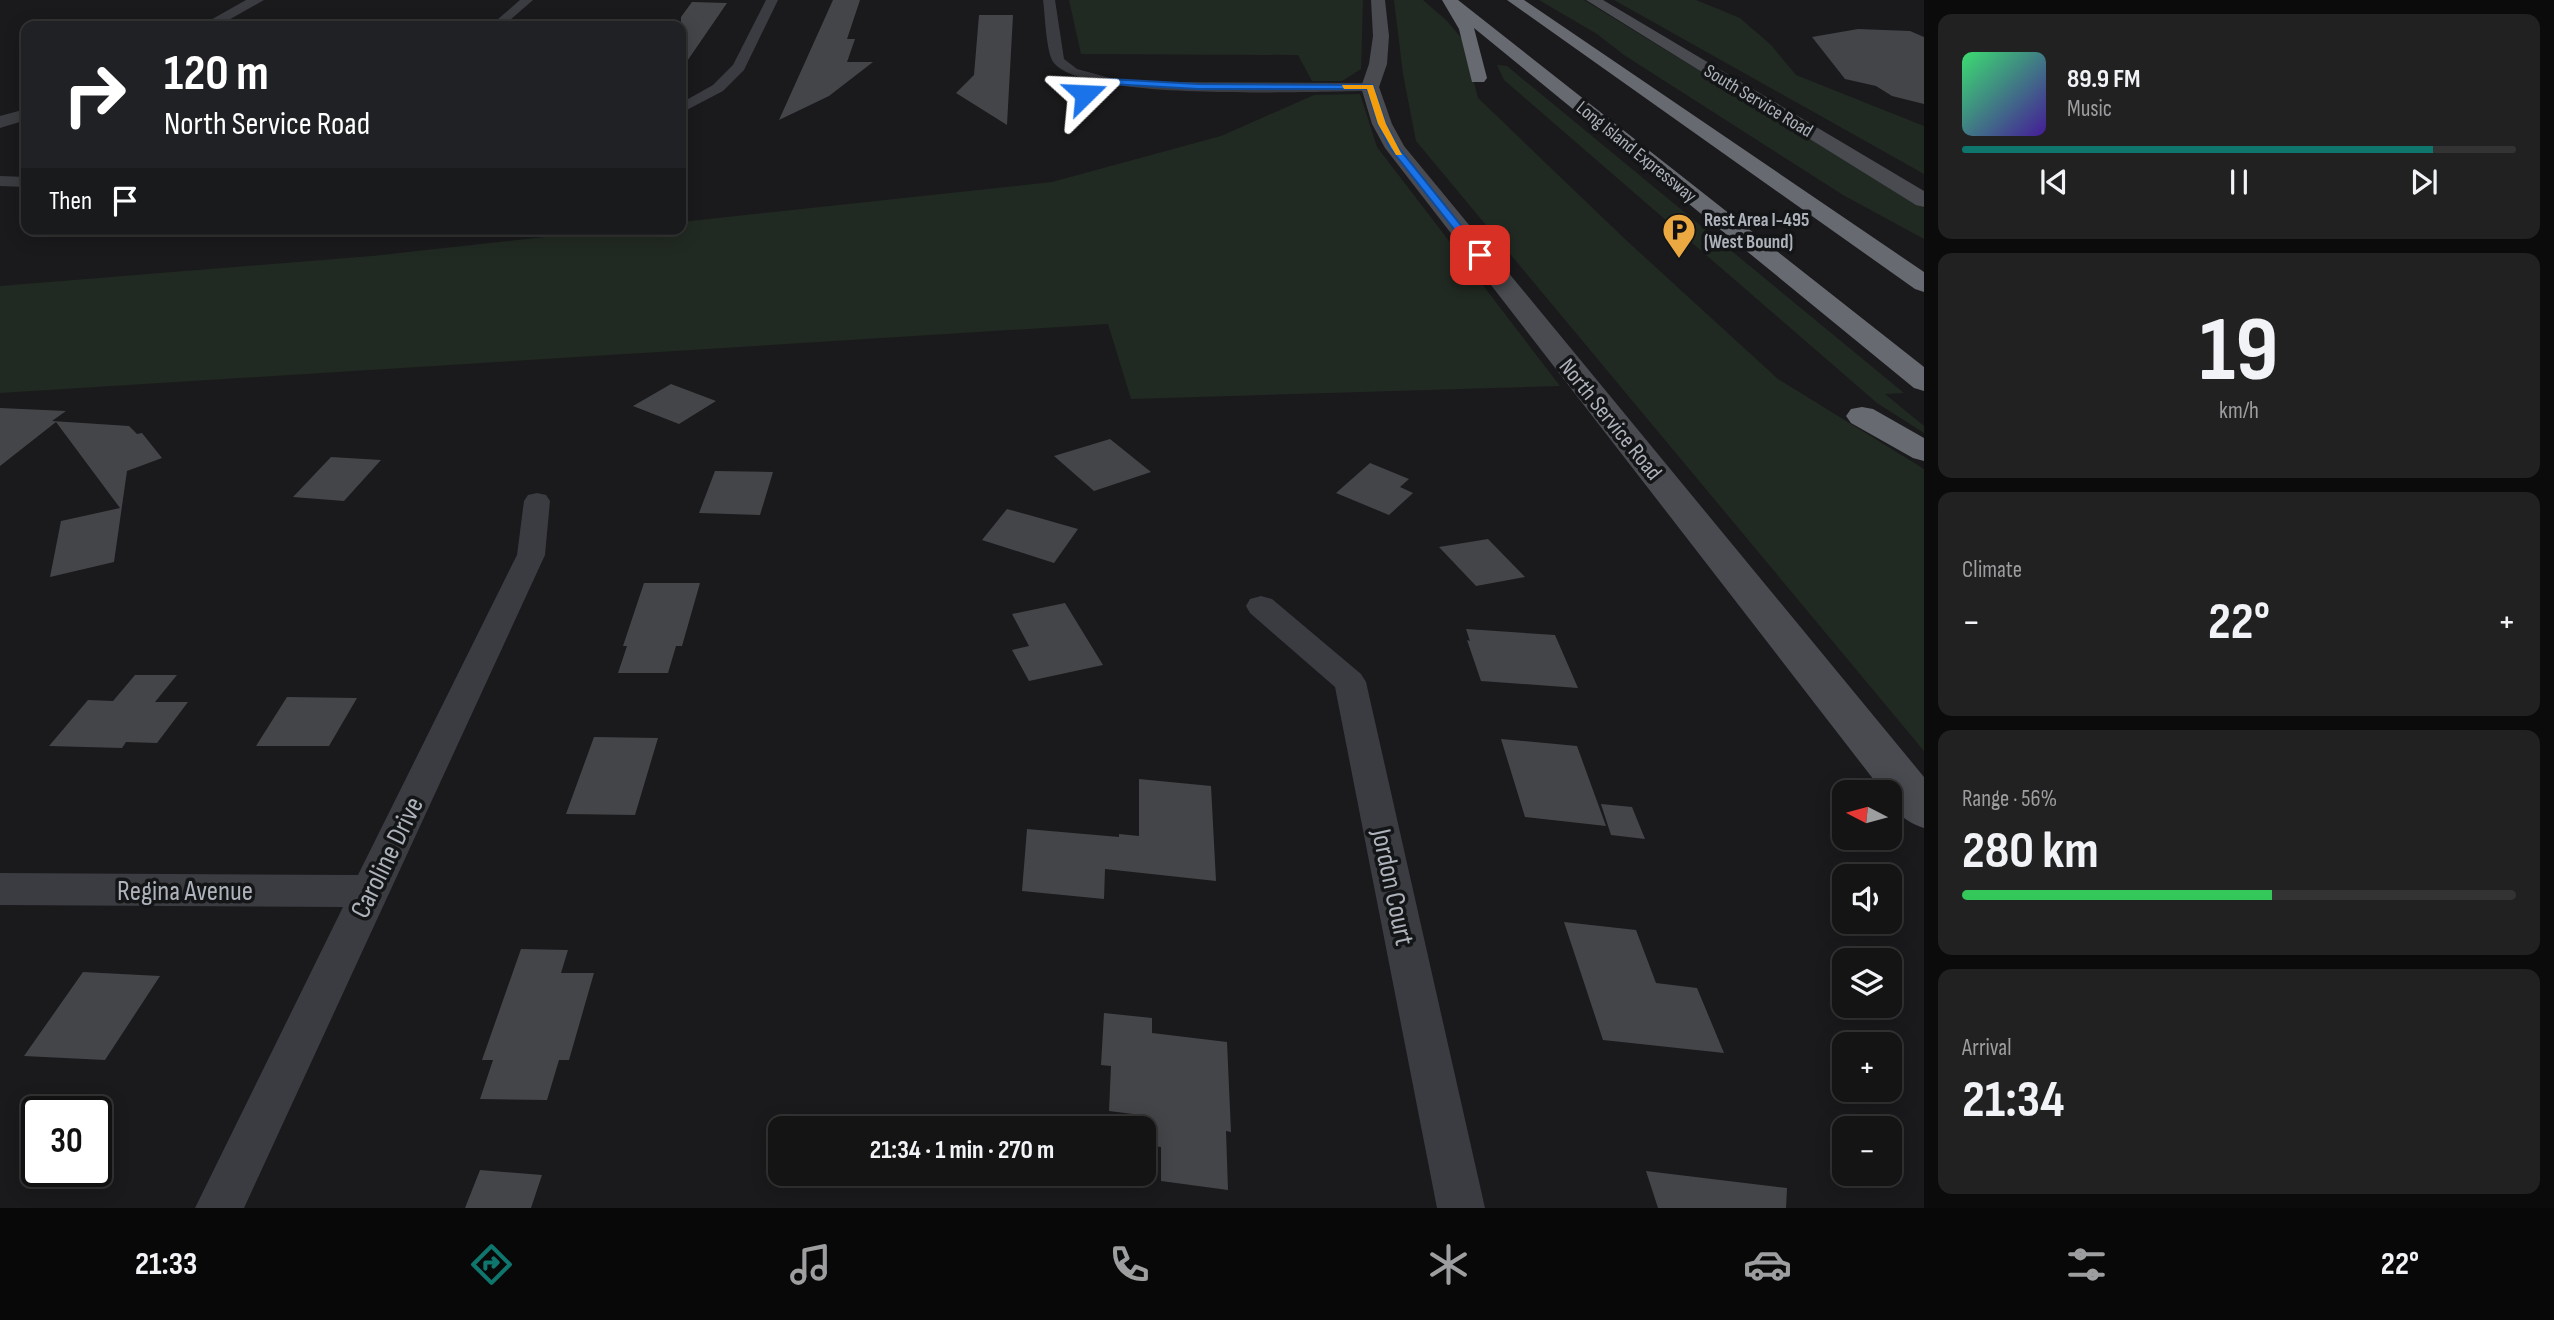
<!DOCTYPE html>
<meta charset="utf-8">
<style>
:root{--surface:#141415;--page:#212122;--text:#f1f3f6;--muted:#9d9ea0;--line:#333334;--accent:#0f766e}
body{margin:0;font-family:"Sofia Sans Condensed",sans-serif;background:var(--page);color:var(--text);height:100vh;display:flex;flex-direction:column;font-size:26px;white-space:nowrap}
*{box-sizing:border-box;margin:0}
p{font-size:23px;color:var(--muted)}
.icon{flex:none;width:38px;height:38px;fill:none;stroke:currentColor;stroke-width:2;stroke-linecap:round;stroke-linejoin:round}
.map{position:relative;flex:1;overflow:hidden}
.drawer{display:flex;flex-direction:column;gap:14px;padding:14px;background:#0b0b0c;width:630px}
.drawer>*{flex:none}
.banner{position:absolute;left:21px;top:21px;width:665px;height:214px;border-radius:14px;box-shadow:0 4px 18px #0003,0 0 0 2px var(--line);background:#202124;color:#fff;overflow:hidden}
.needle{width:46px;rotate:276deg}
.tools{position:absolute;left:1832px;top:780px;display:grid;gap:14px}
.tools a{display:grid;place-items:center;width:70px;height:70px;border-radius:14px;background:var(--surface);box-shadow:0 4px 18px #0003,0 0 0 2px var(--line);font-size:35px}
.speed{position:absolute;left:21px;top:1096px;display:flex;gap:14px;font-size:35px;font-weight:700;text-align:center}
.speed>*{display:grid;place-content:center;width:91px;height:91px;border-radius:50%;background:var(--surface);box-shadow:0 4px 18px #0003,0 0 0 2px var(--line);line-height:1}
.speed .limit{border:4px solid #111;border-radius:10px;background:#fff;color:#111}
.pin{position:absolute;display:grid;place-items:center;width:60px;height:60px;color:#fff;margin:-30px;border-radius:14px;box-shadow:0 4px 10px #0006}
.me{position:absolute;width:77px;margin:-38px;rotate:69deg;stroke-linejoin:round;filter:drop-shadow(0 0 5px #0008)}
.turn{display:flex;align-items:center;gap:24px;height:147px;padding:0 28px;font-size:32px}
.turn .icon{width:91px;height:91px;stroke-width:2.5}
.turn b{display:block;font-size:49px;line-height:60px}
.then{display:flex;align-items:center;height:66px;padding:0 28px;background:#0003;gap:14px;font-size:26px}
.big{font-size:52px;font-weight:700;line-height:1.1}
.drawer .tile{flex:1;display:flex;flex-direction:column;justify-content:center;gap:10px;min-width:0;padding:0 24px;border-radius:14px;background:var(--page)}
.drawer .dial{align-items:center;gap:0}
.dial b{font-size:91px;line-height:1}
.song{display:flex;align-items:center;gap:21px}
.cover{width:84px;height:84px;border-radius:10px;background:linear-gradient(135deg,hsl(140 70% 55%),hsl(260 70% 35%))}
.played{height:7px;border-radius:4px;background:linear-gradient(90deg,var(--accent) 85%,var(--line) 85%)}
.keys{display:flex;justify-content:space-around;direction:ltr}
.heat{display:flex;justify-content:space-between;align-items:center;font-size:38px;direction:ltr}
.charge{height:10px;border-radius:5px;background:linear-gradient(90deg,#34c759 56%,var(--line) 0)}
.trip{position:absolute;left:768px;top:1116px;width:388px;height:70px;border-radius:14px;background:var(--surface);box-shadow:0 4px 18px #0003,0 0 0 2px var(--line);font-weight:700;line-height:70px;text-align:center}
.menu{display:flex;height:112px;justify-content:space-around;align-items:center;background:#080808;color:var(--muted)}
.menu .icon{width:49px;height:49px}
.menu .current{color:var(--accent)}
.menu b{font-size:32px;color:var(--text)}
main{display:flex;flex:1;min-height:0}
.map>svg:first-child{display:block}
.green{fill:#212a22}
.building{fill:#444549}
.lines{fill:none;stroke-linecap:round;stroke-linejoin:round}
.minor{fill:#3b3c41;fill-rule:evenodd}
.tertiary{fill:#3b3c41;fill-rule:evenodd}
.secondary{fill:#494b50;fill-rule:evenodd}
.motorway{fill:#676a71;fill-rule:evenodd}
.route{fill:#1a73e8;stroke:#114b97;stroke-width:2}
.slow{fill:#f59e0b}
.labels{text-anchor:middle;stroke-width:7;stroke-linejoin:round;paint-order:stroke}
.far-street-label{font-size:19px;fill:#adb2bb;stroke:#141517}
.far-poi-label{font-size:19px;font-weight:bold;fill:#adb2bb;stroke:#141517;text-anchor:start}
.street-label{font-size:23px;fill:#adb2bb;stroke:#141517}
.near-street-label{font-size:28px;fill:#adb2bb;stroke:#141517}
</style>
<main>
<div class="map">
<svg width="1924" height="1208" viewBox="0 0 1924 1208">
<rect width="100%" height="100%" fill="#1a1a1c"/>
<!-- green -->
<path class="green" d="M1069,0H1363L1361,69L1342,81H1312L1298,55L1081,54Z
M1394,0H1423L1447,21L1463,40L1478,98L1627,241L1778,379L1924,469V751L1416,141L1403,74Z
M1539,0H1584L1924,208V239L1843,195L1624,55L1597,34Z
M1614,0H1696L1740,18L1771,45L1796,75L1924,126V174Z
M1497,65L1507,66L1904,393L1885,394L1924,426V433L1877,403L1504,80Z
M1360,94L1377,147L1560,386L1131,399L1108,324L0,393V286L372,256L616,229H681V222L1052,182L1221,136L1314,95Z"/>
<!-- building -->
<path class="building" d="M833,0H860L847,39H855L847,62H873L829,96L779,120Z
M692,2L727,3L681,70V17Z
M979,15H1013L1007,125L956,93L974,75Z
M1858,29L1910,31L1924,37V104L1892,96L1876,86L1845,79L1812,37Z
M671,384L716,401L679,424L633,406Z
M0,408L66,411L52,421L129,426L137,434L142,433L162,458L127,471L114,562L50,577L61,521L120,508L56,422L0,466Z
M1110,439L1151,472L1094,491L1054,456Z
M331,457L381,460L344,501L293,497Z
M1370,463L1409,479L1400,487L1413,493L1389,515L1336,493Z
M715,471L773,472L760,515L699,513Z
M1007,509L1029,515L1078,529L1054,563L982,540Z
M1488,539L1525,577L1476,586L1439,547Z
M644,583H700L682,646H676L668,673H618L627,646H623Z
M1065,603L1103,665L1029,681L1012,650L1029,646L1012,614Z
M1466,629L1555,635L1578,688L1481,681L1467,640L1470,641Z
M135,675H177L155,702H188L157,743L126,742L122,748L49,746L88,700L113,701Z
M287,697L357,698L329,746H256Z
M594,737L658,738L635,815L566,814Z
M1501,739L1577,746L1606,826L1525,817Z
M1139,779L1211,786L1216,881L1105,869L1104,899L1022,891L1027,829L1119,837V834L1139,836Z
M1601,804L1632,807L1645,839L1611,835Z
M1564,922L1636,930L1656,983L1697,988L1724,1053L1603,1040Z
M521,949L568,950L561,973H594L569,1060H559L547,1100L480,1099L493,1060H482Z
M83,972L160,976L105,1060L24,1056Z
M1104,1013L1152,1018V1033L1227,1042L1231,1132L1226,1131L1228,1190L1161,1181V1147L1145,1145L1144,1129H1138L1133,1114L1109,1111L1111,1066L1101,1065Z
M480,1170L542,1175L531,1208H465Z
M1646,1171L1787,1188L1786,1208H1658Z"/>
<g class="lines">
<!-- minor -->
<path class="minor" d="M520,0H533L503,26H490Z
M766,0H778L744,70L723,91L681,113V103L713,85L733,65Z
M1043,0H1055L1064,59L1077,69L1110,78L1147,82L1370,83L1377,87L1370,91C1313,91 1086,102 1054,63C1046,54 1045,13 1043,0Z
M0,176L26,177V187L0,186Z
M537,493L546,495L550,501L545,555L244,1208H195L343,907L0,905V873L358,875L517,555L524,501L528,495Z
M1261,596L1272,599L1361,674L1366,682L1485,1208H1437L1335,687L1250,613L1246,606L1250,599Z"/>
<!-- tertiary -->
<path class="tertiary" d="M246,0H264L218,26H200Z
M26,109V120L0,128V116Z"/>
<!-- secondary -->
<path class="secondary" d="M1371,0H1385L1389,36L1387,64L1379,87L1392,124L1404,146L1924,777V828C1908,823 1890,811 1890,793H1884L1385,148L1372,124L1361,87L1369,64L1373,36Z
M1586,0H1603L1924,191V207L1916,205Z"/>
<!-- motorway -->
<path class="motorway" d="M1442,0H1458L1924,367V391L1914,388L1474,28L1487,78L1484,82H1472L1459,29Z
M1507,0H1524L1924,272V292L1915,289Z
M1862,407L1873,409L1924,438V461L1913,458L1851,423L1846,416L1851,409Z"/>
</g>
<!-- route -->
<path class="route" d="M1109,79L1198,84L1373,85L1386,124L1398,147L1485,255L1476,257L1390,148L1378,124L1367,89H1198L1110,84L1088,96L1081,94Z"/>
<!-- slow -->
<path class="slow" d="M1342,85H1373L1386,124L1402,155H1396L1378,124L1367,89H1344Z"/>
<!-- icons -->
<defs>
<symbol id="parking-pin" viewBox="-11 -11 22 30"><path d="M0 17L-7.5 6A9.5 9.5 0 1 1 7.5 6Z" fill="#eca941" stroke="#141517"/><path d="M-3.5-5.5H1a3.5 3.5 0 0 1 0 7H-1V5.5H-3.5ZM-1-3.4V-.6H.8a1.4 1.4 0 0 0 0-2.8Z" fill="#111"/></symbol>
</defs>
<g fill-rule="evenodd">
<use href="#parking-pin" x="1660" y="211" width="38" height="52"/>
</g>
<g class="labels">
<!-- far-street labels -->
<g class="far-street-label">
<text transform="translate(1759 100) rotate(31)" y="7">South Service Road</text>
<text transform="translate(1637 151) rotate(39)" y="7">Long Island Expressway</text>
</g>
<!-- far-poi labels -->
<g class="far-poi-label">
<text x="1704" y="226">Rest Area I-495<tspan x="1704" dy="22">(West Bound)</tspan></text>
</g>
<!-- street labels -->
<g class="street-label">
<text transform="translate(1611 419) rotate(51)" y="8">North Service Road</text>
</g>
<!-- near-street labels -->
<g class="near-street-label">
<text transform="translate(386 857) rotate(-64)" y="10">Caroline Drive</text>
<text transform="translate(1394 887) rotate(78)" y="10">Jordon Court</text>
<text x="185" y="900">Regina Avenue</text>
</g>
</g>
</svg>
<div class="tools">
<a><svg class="needle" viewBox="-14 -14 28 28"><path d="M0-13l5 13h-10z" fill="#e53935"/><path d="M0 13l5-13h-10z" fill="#9d9ea0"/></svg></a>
<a><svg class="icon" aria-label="sound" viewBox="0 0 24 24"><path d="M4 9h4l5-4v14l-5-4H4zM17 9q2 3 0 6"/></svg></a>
<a><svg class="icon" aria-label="layers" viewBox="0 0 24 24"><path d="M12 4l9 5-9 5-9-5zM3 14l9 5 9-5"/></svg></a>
<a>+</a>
<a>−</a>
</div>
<div class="speed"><div class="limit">30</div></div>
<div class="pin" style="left:1480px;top:255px;background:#d93025"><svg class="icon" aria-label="arrive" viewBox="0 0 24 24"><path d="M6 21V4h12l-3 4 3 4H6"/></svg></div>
<svg class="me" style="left:1085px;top:94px" viewBox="-20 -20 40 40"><path d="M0-17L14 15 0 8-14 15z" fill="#1a73e8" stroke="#fff" stroke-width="4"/></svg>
<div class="trip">21:34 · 1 min · 270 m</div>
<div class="banner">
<div class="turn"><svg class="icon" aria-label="right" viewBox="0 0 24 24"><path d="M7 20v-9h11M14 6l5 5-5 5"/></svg><div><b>120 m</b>North Service Road</div></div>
<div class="then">Then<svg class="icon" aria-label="arrive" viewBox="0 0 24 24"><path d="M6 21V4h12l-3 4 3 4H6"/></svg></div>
</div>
</div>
<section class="drawer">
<div class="tile">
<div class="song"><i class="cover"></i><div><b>89.9 FM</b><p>Music</p></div></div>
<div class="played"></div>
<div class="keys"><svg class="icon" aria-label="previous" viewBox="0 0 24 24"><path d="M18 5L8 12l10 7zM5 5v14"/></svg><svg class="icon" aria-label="pause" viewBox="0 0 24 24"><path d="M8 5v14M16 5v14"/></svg><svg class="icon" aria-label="next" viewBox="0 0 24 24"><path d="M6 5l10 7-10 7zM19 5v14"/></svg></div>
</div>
<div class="tile dial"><b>19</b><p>km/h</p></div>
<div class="tile"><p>Climate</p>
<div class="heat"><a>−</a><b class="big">22°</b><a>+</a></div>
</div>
<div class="tile"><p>Range · 56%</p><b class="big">280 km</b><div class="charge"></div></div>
<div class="tile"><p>Arrival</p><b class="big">21:34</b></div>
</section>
</main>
<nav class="menu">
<b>21:33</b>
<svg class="icon current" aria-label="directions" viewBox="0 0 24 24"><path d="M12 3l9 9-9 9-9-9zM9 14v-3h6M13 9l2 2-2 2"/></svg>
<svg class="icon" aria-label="music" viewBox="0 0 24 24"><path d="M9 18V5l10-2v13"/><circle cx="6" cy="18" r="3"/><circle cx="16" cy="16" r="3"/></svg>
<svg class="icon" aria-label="phone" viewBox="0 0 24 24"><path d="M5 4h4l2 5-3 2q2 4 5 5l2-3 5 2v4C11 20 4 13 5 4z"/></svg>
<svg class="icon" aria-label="climate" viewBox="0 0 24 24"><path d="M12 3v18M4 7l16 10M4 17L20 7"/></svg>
<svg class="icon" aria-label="car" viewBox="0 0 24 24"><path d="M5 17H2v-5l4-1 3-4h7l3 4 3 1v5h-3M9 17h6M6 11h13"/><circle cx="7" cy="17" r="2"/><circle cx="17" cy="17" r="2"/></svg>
<svg class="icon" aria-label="filters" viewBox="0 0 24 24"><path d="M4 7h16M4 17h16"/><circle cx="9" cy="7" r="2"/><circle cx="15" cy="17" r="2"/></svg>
<b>22°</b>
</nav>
